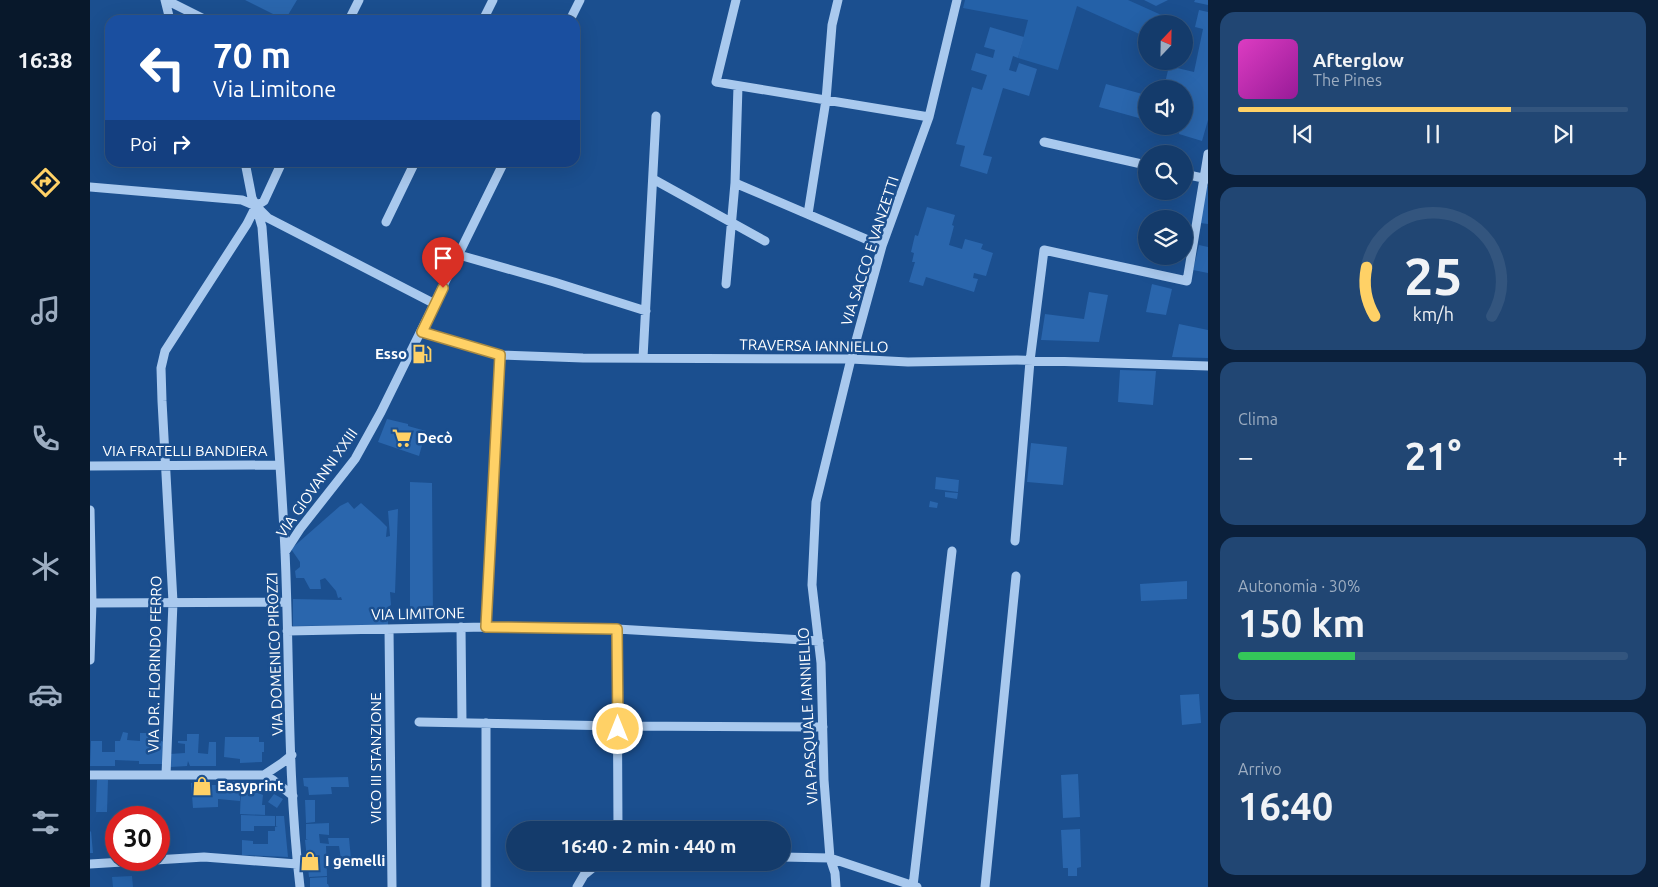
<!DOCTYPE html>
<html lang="it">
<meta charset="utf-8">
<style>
:root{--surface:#143b6b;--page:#214673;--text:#f1f3f6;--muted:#9dadc1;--line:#33557e;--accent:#ffd166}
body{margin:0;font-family:Ubuntu,sans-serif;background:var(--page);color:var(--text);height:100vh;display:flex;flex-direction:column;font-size:19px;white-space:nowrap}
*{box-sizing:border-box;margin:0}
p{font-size:16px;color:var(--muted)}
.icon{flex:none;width:28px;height:28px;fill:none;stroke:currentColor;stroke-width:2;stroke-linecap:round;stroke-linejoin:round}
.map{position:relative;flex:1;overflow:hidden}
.panel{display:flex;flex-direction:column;gap:12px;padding:12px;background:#0b203b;width:450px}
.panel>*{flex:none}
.hud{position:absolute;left:15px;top:15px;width:475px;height:152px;border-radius:15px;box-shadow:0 5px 20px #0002,0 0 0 1px var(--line);background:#1a4fa0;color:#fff;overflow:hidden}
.needle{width:32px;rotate:22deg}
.controls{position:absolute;left:1048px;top:15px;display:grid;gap:10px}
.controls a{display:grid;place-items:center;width:55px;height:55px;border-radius:50%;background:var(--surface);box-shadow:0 5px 20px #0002,0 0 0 1px var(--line);font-size:25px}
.speed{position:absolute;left:15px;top:806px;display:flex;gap:10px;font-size:25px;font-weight:700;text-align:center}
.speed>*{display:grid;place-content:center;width:65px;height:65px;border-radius:50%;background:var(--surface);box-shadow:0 5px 20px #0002,0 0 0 1px var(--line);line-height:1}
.speed .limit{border:8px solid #d22;background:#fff;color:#111}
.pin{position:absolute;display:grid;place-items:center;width:42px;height:42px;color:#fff;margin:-51px -21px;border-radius:50% 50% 50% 0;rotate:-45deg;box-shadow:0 0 5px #0007}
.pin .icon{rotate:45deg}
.me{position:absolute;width:55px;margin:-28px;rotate:0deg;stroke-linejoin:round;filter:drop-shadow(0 0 4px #0008)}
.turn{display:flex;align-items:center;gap:18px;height:105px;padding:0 25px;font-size:22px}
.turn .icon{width:65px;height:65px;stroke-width:2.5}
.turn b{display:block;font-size:35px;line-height:42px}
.then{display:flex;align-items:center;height:48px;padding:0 25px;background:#0003;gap:10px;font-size:19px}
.big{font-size:38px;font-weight:600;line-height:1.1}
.panel .widget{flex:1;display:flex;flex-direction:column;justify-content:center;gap:8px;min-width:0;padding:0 18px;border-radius:15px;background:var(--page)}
.panel .dial{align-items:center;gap:0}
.dial svg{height:130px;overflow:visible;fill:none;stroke:var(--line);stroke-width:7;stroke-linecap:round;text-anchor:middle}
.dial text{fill:var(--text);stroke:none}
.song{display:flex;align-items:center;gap:15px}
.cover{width:60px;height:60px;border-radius:8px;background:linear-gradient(135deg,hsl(310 70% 55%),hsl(300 70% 35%))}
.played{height:5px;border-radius:2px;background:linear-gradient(90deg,var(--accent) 70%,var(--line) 70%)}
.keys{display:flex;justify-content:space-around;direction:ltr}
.heat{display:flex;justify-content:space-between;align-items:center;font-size:28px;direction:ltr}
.charge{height:8px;border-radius:4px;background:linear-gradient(90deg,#34c759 30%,var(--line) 0)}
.trip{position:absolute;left:416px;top:821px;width:285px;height:50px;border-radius:25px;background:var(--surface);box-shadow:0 5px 20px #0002,0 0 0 1px var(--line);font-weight:600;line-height:50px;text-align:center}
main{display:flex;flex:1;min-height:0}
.dock{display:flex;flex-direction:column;width:90px;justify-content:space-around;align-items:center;background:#08182b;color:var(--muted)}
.dock .icon{width:35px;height:35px}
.dock .selected{color:var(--accent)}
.dock b{font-size:22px;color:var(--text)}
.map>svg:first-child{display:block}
.green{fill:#2461a8}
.building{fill:#2a66ad}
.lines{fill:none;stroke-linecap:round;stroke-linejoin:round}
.minor{stroke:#a9c9ee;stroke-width:9}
.route-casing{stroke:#a68842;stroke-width:12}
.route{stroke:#ffd166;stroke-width:9}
.labels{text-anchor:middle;stroke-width:5;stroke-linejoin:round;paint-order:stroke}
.street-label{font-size:15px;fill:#fff;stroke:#1b4f8f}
.poi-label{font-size:15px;font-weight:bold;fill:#fff;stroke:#1b4f8f;text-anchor:start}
</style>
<main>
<nav class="dock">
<b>16:38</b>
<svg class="icon selected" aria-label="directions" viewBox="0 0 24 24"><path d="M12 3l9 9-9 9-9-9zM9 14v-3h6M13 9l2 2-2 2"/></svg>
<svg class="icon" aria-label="music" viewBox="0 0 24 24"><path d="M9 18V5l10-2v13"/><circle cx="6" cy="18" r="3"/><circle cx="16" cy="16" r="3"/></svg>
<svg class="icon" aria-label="phone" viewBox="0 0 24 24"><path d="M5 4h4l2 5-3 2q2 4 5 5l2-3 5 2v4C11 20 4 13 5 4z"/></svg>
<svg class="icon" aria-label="climate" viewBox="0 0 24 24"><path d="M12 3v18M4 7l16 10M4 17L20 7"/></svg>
<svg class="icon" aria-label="car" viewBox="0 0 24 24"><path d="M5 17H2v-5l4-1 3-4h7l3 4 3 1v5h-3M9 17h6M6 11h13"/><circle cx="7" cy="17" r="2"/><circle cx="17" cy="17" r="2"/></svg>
<svg class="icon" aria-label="filters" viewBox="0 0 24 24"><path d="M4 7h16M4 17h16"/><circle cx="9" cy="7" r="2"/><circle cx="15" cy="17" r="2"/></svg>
</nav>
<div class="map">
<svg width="1118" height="887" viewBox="0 0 1118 887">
<rect width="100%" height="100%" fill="#1b4f8f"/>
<!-- green -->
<path class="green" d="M875,0H1038L1087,22L1086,24H1056V37L987,6L968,70L928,58L938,20L873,8Z
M42,876L43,887H23L22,877Z"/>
<!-- building -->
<path class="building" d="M155,0H207L195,20Z
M1054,0H1078L1066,6Z
M1105,0H1118V5L1104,2Z
M1109,10L1118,12V120L1112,141L1089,134L1090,126H1094V110L1097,95L1094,94V89H1079L1074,87L1079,66L1104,72L1113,29L1105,27Z
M900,27L934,37L928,58L923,56L919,70L926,72L929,63L947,69L939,96L913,88L893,155L902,157L897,174L870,166L875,146L866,144L882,87L892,90L897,75L881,70L886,53L903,58L905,50L894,47Z
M1016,84L1056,95V120L1009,107Z
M1116,185L1118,186V224L1110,223Z
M837,207L865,215L862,225L864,226L859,245L872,249L875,239L893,244L891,249L903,253L896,276L884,273L883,278L888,279L884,292L836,277L833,286L819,282L825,262H822L824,253L821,252L825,235L828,236Z
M1109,245L1118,247V273L1103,270Z
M1062,284L1082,289L1076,315L1056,312Z
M999,292L1018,295L1009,342L951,340L955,314L994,319Z
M1089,324L1118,330V358L1082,357Z
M1030,370L1066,371L1063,405L1028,402Z
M297,419L318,424V426L336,431L329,456L288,442Z
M941,443L977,447L973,485L937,482Z
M846,477L869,480L868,492L845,489Z
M320,482L342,483L343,619L320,618Z
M855,492L868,493L867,499L855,497Z
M840,501L848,503L847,508L839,507Z
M258,502L264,509L271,503L289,519L297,527L296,537L300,536L298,511L308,509L305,593L300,592L301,605L298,607V625L203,626V599L252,600L251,597L248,598L246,591L235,578L230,580L231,589H220L214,578H206L205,571L210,567V562L201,549L250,506Z
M1097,581V599L1051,601L1050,584Z
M1109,694L1111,723L1092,725L1090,695Z
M33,732L38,733L37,740L50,741V733H59L58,740L72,741L73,742L72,764H49V761L25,760V766H0L1,741H12V752H25V741H30Z
M97,734H109L108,753L118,754L119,742H126V766H100L98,761L97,766L80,767V754L95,753V744L88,743V741H97Z
M135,737H169V742H174V752H172V762L150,763V759L134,757Z
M988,774L990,817L973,818L971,775Z
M258,777L259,787H241L242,794L219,795L218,787L214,786L213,778Z
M7,780H18L17,812H6Z
M146,781L148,784H150V801L128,799V807L103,808L101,783H110V785H126L127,782Z
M151,787L161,788V790L173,795L172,805H175V815L150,814Z
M184,794L193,799L187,808L178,802Z
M215,800H225V822L216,823Z
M151,815L185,816V826H164V831H151Z
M186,816H194L198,857L152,855V840L163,841V844H178V831H185V827L188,826H186Z
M239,823V835L229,834L230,843L239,844L238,838H259L261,859H251L249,846H236L237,876L219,877L215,840L218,839H216V824Z
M990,829L991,867L987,868V876H978V868H973L971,830Z
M1,831L3,853H0V832Z
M237,877V884H238L239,887H220V878Z"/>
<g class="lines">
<!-- minor -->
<path class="minor" d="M75,0L80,20
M76,0L116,20
M646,0L626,82L839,117
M259,20L269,0
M393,20L403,0
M480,20L490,0
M954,142L1056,165
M155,162L162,198L166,206L172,227C180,335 190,443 195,551C200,663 197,776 210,887
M1094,174L1118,179
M563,179L675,241
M645,183L792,246
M0,187L152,200L166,206L178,218L345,304
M718,214L736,100L742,25L748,0
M296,222L325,162
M369,255L464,282L556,311
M636,284L645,183L648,86
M332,332L410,355L493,358L761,359L818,362L927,360L1118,366
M553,358L566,116
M0,466L189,465
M0,510L2,603L0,660
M925,541L940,361L954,250L1097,281L1118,154
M195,552L210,529L265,459L291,412L414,162
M0,603L196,602
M371,627L372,723
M396,627L410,355
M299,629L302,887
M527,629L528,830
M197,631L396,627L527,629L729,641
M329,722L528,726L733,727
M0,775H174L183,780L203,796
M76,775L83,602L72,401L71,368L75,351L157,224L166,206L174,201L192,162
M174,775L192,763L202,755
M692,857L740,858L827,887
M0,864L114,857L207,864
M823,886L862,551
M396,887V723
M487,887L494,875L510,862
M746,887L745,873L740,858L734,780L731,663L722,585L726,502L761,359L792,246L839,117L867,0
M895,887L926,576"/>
</g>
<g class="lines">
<defs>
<path id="route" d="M353,288L332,332L410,355L396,627L527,629L528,729"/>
</defs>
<!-- route casing -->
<use href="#route" class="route-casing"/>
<!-- route -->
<use href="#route" class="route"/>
</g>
<!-- icons -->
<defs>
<symbol id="fuel-bare" viewBox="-9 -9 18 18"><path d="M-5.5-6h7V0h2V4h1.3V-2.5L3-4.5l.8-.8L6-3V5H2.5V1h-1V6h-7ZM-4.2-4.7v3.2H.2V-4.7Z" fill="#ffd166" stroke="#1b4f8f" stroke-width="2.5" paint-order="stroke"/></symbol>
<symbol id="supermarket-bare" viewBox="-9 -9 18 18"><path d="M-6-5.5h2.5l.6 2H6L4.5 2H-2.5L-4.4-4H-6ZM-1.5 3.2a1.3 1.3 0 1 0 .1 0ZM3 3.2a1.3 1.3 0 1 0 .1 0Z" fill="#ffd166" stroke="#1b4f8f" stroke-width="2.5" paint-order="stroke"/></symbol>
<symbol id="shop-bare" viewBox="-9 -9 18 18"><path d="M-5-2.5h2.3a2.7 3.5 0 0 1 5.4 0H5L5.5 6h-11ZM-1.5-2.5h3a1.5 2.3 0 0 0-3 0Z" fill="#ffd166" stroke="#1b4f8f" stroke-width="2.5" paint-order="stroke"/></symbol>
</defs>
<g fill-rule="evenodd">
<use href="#fuel-bare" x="318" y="340" width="28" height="28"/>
<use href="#supermarket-bare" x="298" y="424" width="28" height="28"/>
<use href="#shop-bare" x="98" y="772" width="28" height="28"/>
<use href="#shop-bare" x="206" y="847" width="28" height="28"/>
</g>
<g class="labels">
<!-- street labels -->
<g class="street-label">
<text transform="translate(780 251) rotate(-72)" y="5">VIA SACCO E VANZETTI</text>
<text transform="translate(724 346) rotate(1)" y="5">TRAVERSA IANNIELLO</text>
<text x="95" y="456">VIA FRATELLI BANDIERA</text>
<text transform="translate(227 483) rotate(-55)" y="5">VIA GIOVANNI XXIII</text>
<text transform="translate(328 614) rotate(-1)" y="5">VIA LIMITONE</text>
<text transform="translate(185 654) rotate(-92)" y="5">VIA DOMENICO PIROZZI</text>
<text transform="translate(65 664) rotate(-89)" y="5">VIA DR. FLORINDO FERRO</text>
<text transform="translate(718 716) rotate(-93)" y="5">VIA PASQUALE IANNIELLO</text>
<text transform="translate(286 758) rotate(-90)" y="5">VICO III STANZIONE</text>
</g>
<!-- poi labels -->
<g class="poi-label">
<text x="317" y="359" text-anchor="end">Esso</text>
<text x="327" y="443">Decò</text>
<text x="127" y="791">Easyprint</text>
<text x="235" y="866">I gemelli</text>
</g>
</g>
</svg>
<div class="controls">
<a><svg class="needle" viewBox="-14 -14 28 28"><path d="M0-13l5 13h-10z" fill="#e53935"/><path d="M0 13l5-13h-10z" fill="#9dadc1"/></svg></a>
<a><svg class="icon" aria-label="sound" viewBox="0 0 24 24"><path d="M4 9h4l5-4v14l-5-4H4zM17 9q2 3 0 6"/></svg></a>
<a><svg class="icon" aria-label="search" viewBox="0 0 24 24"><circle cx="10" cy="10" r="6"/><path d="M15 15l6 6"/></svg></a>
<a><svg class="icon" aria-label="layers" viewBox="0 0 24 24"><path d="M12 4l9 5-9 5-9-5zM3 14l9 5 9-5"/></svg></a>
</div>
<div class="speed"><div class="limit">30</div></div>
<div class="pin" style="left:353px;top:288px;background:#d93025"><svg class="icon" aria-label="arrive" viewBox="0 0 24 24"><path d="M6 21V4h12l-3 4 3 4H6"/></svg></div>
<svg class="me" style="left:528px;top:729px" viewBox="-20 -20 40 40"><circle r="17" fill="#ffd166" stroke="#fff" stroke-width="3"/><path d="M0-11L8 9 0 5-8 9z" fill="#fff"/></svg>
<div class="trip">16:40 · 2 min · 440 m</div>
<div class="hud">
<div class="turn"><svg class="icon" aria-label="left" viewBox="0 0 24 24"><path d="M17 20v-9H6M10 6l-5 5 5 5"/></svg><div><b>70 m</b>Via Limitone</div></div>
<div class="then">Poi<svg class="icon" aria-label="right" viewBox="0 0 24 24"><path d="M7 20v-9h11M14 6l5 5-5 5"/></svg></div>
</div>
</div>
<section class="panel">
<div class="widget">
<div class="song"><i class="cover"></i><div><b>Afterglow</b><p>The Pines</p></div></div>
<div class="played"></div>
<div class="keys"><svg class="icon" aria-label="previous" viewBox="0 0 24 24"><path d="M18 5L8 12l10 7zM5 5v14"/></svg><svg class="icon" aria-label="pause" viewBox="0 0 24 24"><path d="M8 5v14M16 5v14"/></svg><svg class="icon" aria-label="next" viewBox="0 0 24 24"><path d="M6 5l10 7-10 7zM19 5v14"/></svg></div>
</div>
<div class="widget dial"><svg viewBox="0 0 100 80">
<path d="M14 69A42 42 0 1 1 86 69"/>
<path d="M14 69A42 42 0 0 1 9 39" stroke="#ffd166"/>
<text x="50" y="56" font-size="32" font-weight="700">25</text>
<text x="50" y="72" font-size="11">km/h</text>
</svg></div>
<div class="widget"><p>Clima</p>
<div class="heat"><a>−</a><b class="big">21°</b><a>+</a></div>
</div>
<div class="widget"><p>Autonomia · 30%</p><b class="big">150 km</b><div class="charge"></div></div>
<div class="widget"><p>Arrivo</p><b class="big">16:40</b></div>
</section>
</main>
